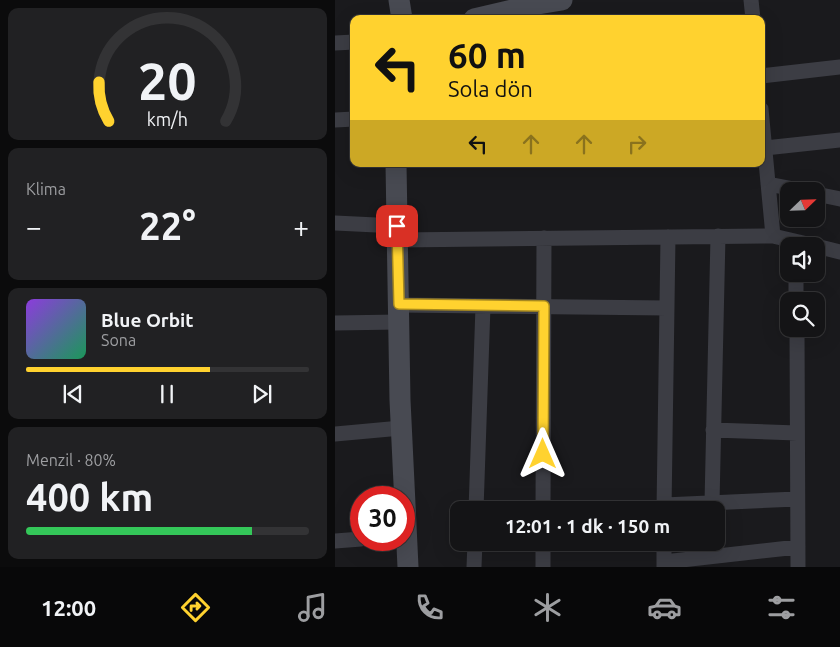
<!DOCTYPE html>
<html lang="tr">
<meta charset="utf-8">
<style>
:root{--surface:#141416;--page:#212123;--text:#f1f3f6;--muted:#9d9ea1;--line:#333335;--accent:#ffd22f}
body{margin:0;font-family:Ubuntu,sans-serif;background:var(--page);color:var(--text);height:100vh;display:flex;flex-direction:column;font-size:19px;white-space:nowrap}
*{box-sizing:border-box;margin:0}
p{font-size:16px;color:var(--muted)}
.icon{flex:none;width:28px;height:28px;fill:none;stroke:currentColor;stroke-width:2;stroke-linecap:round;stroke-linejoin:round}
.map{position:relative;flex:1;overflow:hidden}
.side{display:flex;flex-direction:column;gap:8px;padding:8px;background:#0b0b0c;width:335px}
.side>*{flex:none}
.hud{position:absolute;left:15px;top:15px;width:415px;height:152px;border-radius:10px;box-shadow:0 5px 20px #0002,0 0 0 1px var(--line);background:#ffd22f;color:#111;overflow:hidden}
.needle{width:32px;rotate:67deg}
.tools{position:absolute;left:445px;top:182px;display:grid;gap:10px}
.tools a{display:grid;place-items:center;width:45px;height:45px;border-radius:10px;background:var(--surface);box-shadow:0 5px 20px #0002,0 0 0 1px var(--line);font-size:25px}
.speed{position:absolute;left:15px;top:486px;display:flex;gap:10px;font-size:25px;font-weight:700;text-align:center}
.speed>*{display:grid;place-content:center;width:65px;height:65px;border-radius:50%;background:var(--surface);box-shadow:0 5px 20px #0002,0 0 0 1px var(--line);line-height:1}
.speed .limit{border:8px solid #d22;background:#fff;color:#111}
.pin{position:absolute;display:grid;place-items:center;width:42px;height:42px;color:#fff;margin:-21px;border-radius:10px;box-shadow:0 2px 8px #0006}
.me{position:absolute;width:55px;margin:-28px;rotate:0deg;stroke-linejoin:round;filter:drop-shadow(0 0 4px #0008)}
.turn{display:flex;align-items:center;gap:18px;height:105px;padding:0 15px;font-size:22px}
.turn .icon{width:65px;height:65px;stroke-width:2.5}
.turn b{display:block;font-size:35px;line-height:42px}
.lanes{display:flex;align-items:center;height:48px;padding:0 15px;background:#0003;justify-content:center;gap:25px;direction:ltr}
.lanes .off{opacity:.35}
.big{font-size:38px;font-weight:700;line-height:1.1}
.side .tile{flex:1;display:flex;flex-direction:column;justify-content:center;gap:8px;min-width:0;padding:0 18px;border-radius:10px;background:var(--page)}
.side .dial{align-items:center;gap:0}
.dial svg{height:130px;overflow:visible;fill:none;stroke:var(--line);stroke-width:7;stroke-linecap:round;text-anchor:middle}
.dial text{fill:var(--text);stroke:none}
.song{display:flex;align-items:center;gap:15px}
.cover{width:60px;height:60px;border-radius:8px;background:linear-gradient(135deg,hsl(270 70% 55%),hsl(150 70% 35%))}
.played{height:5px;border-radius:2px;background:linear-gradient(90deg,var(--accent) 65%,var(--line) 65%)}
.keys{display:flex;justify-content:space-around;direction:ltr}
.heat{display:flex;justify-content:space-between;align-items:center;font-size:28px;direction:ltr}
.charge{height:8px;border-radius:4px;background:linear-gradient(90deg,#34c759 80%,var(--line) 0)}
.trip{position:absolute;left:115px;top:501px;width:275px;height:50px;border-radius:10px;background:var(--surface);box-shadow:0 5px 20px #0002,0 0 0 1px var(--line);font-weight:700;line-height:50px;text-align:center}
.tab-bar{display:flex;height:80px;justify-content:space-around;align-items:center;background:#080809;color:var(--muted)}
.tab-bar .icon{width:35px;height:35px}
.tab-bar .on{color:var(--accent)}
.tab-bar b{font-size:22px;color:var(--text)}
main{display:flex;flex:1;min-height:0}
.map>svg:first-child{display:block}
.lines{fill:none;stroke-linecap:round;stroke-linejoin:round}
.street{stroke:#3c3d44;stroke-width:15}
.secondary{stroke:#484a52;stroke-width:21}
.route-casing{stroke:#a6881f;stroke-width:12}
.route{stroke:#ffd22f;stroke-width:9}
</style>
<main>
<section class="side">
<div class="tile dial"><svg viewBox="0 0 100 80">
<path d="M14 69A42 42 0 1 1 86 69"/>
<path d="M14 69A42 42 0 0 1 8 45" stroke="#ffd22f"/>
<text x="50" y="56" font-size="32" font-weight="700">20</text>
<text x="50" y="72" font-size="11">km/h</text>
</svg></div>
<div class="tile"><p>Klima</p>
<div class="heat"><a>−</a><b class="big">22°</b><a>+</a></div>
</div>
<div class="tile">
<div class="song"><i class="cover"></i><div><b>Blue Orbit</b><p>Sona</p></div></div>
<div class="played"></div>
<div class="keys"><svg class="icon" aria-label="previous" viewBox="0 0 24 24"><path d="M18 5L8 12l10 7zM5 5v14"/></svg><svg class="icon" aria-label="pause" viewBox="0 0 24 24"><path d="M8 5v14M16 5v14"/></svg><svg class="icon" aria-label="next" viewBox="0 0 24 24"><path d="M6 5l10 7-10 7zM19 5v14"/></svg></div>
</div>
<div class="tile"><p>Menzil · 80%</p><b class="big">400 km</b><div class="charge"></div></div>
</section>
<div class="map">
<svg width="505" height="567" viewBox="0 0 505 567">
<rect width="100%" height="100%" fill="#1a1a1d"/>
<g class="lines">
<!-- street -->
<path class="street" d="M416,0L418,19
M0,43L19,42
M426,76L505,67
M426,109L438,236
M0,120L19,119
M430,148L505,140
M433,184L469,191
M481,194L505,199
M0,223L62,226
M63,240L438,236L481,246
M481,246L505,252
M461,274V301
M64,305L332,308
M0,323L64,322
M462,329L463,567
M378,430L462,433
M0,434L66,428
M377,503L383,236
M329,505L462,499
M141,510L148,306
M208,510L209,238
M329,510L333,237
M0,541L26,539
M329,562L463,547
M139,567L140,542
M208,567V542
M329,567V542"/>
<!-- secondary -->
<path class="secondary" d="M64,0L67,19
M139,19L203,4L227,0
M61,164L65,400L73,567"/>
</g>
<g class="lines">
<defs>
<path id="route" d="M62,226L64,304L209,306L208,454"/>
</defs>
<!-- route casing -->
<use href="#route" class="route-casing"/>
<!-- route -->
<use href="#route" class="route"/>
</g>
</svg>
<div class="tools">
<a><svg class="needle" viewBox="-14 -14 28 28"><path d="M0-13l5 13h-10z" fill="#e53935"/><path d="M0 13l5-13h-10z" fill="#9d9ea1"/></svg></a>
<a><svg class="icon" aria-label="sound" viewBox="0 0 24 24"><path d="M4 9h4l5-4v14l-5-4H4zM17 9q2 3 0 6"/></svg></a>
<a><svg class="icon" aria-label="search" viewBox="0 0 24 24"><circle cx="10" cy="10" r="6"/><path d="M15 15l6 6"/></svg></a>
</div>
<div class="speed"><div class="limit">30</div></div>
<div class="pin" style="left:62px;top:226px;background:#d93025"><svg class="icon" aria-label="arrive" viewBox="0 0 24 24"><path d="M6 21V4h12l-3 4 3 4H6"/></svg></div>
<svg class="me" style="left:208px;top:454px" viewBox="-20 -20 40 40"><path d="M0-17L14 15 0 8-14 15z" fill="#ffd22f" stroke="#fff" stroke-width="4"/></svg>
<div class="trip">12:01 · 1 dk · 150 m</div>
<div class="hud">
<div class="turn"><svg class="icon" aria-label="left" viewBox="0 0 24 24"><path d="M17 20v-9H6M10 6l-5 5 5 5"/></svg><div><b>60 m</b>Sola dön</div></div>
<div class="lanes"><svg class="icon" aria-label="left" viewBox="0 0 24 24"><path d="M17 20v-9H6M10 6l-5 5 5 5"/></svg><svg class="icon off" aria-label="ahead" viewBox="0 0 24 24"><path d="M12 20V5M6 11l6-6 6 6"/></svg><svg class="icon off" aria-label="ahead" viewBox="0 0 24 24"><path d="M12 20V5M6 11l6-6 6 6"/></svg><svg class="icon off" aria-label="right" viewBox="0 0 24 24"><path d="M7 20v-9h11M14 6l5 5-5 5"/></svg></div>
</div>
</div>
</main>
<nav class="tab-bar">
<b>12:00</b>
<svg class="icon on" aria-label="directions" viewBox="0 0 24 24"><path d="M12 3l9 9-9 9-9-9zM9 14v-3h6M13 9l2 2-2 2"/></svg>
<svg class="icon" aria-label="music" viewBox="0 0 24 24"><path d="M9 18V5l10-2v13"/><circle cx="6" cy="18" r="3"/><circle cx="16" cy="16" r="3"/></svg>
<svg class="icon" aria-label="phone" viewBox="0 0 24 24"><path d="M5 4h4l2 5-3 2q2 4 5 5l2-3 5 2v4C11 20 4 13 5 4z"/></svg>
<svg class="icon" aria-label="climate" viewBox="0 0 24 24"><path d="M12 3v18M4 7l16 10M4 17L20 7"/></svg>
<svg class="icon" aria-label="car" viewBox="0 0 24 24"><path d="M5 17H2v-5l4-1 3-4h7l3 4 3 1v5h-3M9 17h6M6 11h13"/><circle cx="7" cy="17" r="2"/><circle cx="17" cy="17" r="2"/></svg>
<svg class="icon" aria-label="filters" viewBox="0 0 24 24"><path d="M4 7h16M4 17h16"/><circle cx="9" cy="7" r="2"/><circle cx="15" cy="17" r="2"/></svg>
</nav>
